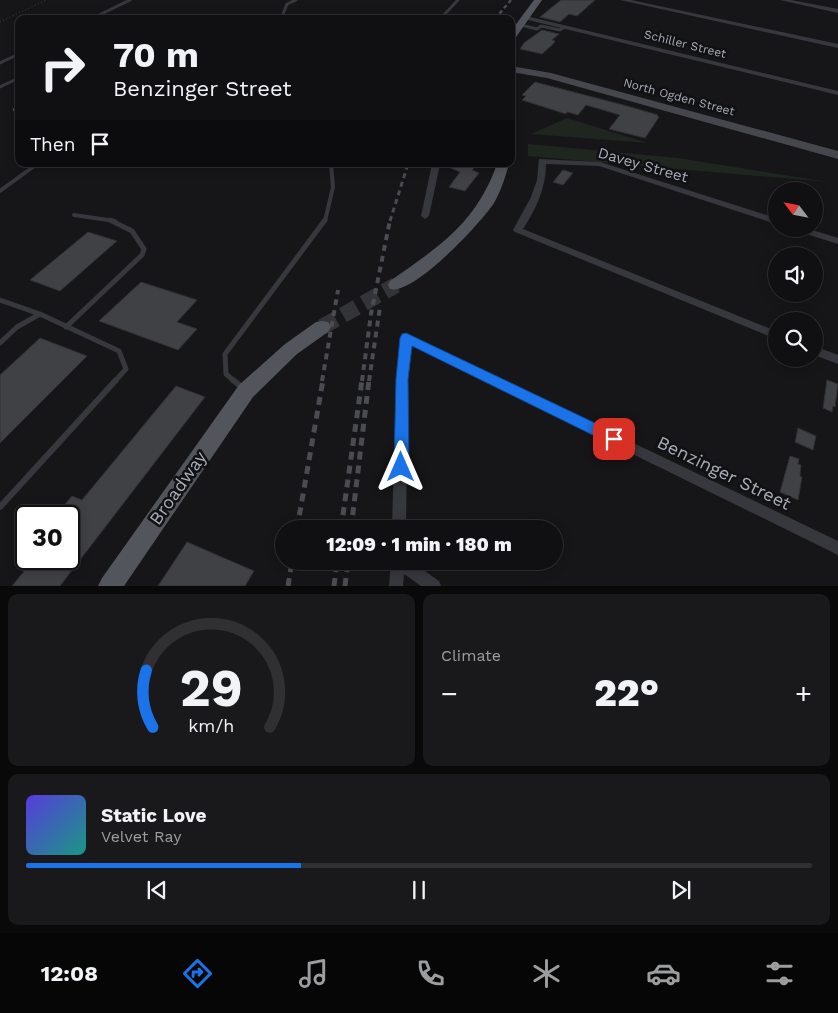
<!DOCTYPE html>
<meta charset="utf-8">
<style>
:root{--surface:#101012;--page:#19191b;--text:#f1f3f6;--muted:#9c9d9f;--line:#303032;--accent:#1a73e8}
body{margin:0;font-family:"Work Sans",sans-serif;background:var(--page);color:var(--text);height:100vh;display:flex;flex-direction:column;font-size:19px;white-space:nowrap}
*{box-sizing:border-box;margin:0}
p{font-size:16px;color:var(--muted)}
.icon{flex:none;width:28px;height:28px;fill:none;stroke:currentColor;stroke-width:2;stroke-linecap:round;stroke-linejoin:round}
.map{position:relative;height:586px;overflow:hidden}
.details{display:flex;flex-direction:column;gap:8px;padding:8px;background:#09090a;flex:1}
.details>*{flex:none}
.banner{position:absolute;left:15px;top:15px;width:500px;height:152px;border-radius:10px;box-shadow:0 2px 12px #0003,0 0 0 1px var(--line);background:#101012;color:var(--text);overflow:hidden}
.needle{width:32px;rotate:302deg}
.tools{position:absolute;left:768px;top:182px;display:grid;gap:10px}
.tools a{display:grid;place-items:center;width:55px;height:55px;border-radius:50%;background:var(--surface);box-shadow:0 2px 12px #0003,0 0 0 1px var(--line);font-size:25px}
.speed{position:absolute;left:15px;top:505px;display:flex;gap:10px;font-size:25px;font-weight:700;text-align:center}
.speed>*{display:grid;place-content:center;width:65px;height:65px;border-radius:50%;background:var(--surface);box-shadow:0 2px 12px #0003,0 0 0 1px var(--line);line-height:1}
.speed .limit{border:2px solid #111;border-radius:8px;background:#fff;color:#111}
.pin{position:absolute;display:grid;place-items:center;width:42px;height:42px;color:#fff;margin:-21px;border-radius:10px;box-shadow:0 2px 8px #0006}
.me{position:absolute;width:55px;margin:-28px;rotate:0deg;stroke-linejoin:round;filter:drop-shadow(0 0 4px #0008)}
.turn{display:flex;align-items:center;gap:18px;height:105px;padding:0 15px;font-size:22px}
.turn .icon{width:65px;height:65px;stroke-width:2.5}
.turn b{display:block;font-size:35px;line-height:42px}
.then{display:flex;align-items:center;height:48px;padding:0 15px;background:#0003;gap:10px;font-size:19px}
.big{font-size:38px;font-weight:800;line-height:1.1}
.details .card{flex:1;display:flex;flex-direction:column;justify-content:center;gap:8px;min-width:0;padding:0 18px;border-radius:10px;background:var(--page)}
.details .dial{align-items:center;gap:0}
.dial svg{height:130px;overflow:visible;fill:none;stroke:var(--line);stroke-width:7;stroke-linecap:round;text-anchor:middle}
.dial text{fill:var(--text);stroke:none}
.song{display:flex;align-items:center;gap:15px}
.cover{width:60px;height:60px;border-radius:8px;background:linear-gradient(135deg,hsl(250 70% 55%),hsl(170 70% 35%))}
.played{height:5px;border-radius:2px;background:linear-gradient(90deg,var(--accent) 35%,var(--line) 35%)}
.keys{display:flex;justify-content:space-around;direction:ltr}
.heat{display:flex;justify-content:space-between;align-items:center;font-size:28px;direction:ltr}
.details .tiles{flex:1;display:grid;gap:8px;grid-template-columns:1fr 1fr}
.card:last-child{grid-column:span 2}
.trip{position:absolute;left:275px;top:520px;width:288px;height:50px;border-radius:25px;background:var(--surface);box-shadow:0 2px 12px #0003,0 0 0 1px var(--line);font-weight:800;line-height:50px;text-align:center}
.menu{display:flex;height:80px;justify-content:space-around;align-items:center;background:#060607;color:var(--muted)}
.menu .icon{width:35px;height:35px}
.menu .on{color:var(--accent)}
.menu b{font-size:22px;color:var(--text)}
.map>svg:first-child{display:block}
.green{fill:#1e261f}
.building{fill:#404145;stroke:#303034}
.lines{fill:none;stroke-linecap:round;stroke-linejoin:round}
.primary-tunnel{stroke:#333438;stroke-width:16;stroke-dasharray:16 8;stroke-linecap:butt}
.path{stroke:#3d3f44;stroke-width:1;stroke-dasharray:1 2.5;stroke-linecap:butt}
.lane-far3{stroke:#37383d;stroke-width:3}
.lane-far2{stroke:#37383d;stroke-width:4}
.lane-far1{stroke:#37383d;stroke-width:5}
.lane{stroke:#37383d;stroke-width:6}
.street{fill:#37383d;fill-rule:evenodd}
.secondary{fill:#45474d;fill-rule:evenodd}
.primary{fill:#53555c;fill-rule:evenodd}
.rail-far3{stroke:#4a4c52;stroke-width:2.5;stroke-dasharray:4 3;stroke-linecap:butt}
.rail-far2{stroke:#4a4c52;stroke-width:3;stroke-dasharray:5 4;stroke-linecap:butt}
.rail-far1{stroke:#4a4c52;stroke-width:4;stroke-dasharray:6 5;stroke-linecap:butt}
.rail{stroke:#4a4c52;stroke-width:5;stroke-dasharray:8 6;stroke-linecap:butt}
.route{fill:#1a73e8;stroke:#114b97}
.labels{text-anchor:middle;stroke-width:5;stroke-linejoin:round;paint-order:stroke}
.far-street-label{font-size:12px;fill:#a8adb8;stroke:#111113}
.street-label{font-size:15px;fill:#a8adb8;stroke:#111113}
.near-street-label{font-size:18px;fill:#a8adb8;stroke:#111113}
</style>
<div class="map">
<svg width="838" height="586" viewBox="0 0 838 586">
<rect width="100%" height="100%" fill="#161618"/>
<!-- green -->
<path class="green" d="M567,118L648,143L531,134Z
M528,144L678,158L828,182L528,156Z"/>
<!-- building -->
<path class="building" d="M561,0H595L577,16L569,14L560,22L540,17Z
M542,30L559,34L552,40L555,41L553,44L542,54L520,49L524,43Z
M535,82L627,106L658,115L657,116L659,117L645,138L609,129L620,115L586,105L578,115L567,112L566,114L522,100L526,96L522,95Z
M442,164H478L472,170L479,173L465,191L449,187L460,172Z
M563,170L573,173L563,185L553,182Z
M88,232L117,241L60,291L30,280Z
M141,282L197,300L177,322L197,329L178,350L99,321Z
M40,338L87,356L0,443V375Z
M827,380L838,384L835,407L833,406L832,412L823,408Z
M176,386L205,397L60,586H12L34,559H69V516H55L72,496L82,500Z
M798,428L816,436L813,450L795,442Z
M790,456L799,459L798,464L801,465L800,476L802,477L798,500L780,492Z
M187,542L254,571L245,586H158Z"/>
<g class="lines">
<!-- primary-tunnel -->
<path class="primary-tunnel" d="M322,327L396,285"/>
<!-- path -->
<path class="path" d="M0,22L46,0"/>
<!-- lane-far3 -->
<path class="lane-far3" d="M91,19L130,0
M281,19L287,4L296,0
M440,19L458,0
M521,25L537,29L541,26L560,30L564,27
M0,63L19,54
M0,87L19,78"/>
<!-- lane-far2 -->
<path class="lane-far2" d="M0,191L37,164
M74,215L115,221
M325,221L333,187L331,164"/>
<!-- lane-far1 -->
<path class="lane-far1" d="M0,300L40,314
M66,327L142,255L144,249L132,231L110,220
M0,343L17,327L40,314L119,351L126,369L115,381
M234,381L226,374L225,354L325,220"/>
<!-- lane -->
<path class="lane" d="M233,380L244,389
M0,507L116,380"/>
<!-- street -->
<path class="street" d="M620,0H631L838,44V48Z
M780,0H791L838,9V13Z
M526,16L838,91V95L524,19V17Z
M539,159L600,162L776,218V224L599,166L546,164C546,188 536,209 523,229L776,331V339L515,232L513,230L531,197L537,180Z
M432,164H440L429,216L425,219L421,216Z
M796,229H809L838,238V244L797,231Z
M406,334L838,541V555L411,345L408,379L406,529H392L396,379L401,338L402,335Z
M814,346L838,355V364L814,355Z
M391,561H411L439,581L441,586H421L404,574L403,586H389Z"/>
<!-- secondary -->
<path class="secondary" d="M511,66L551,73L838,151V159L547,78L511,72Z"/>
<!-- primary -->
<path class="primary" d="M534,0H542L514,40L511,41V31Z
M497,164H509C505,178 501,191 494,203C481,223 413,296 390,289L388,285L390,281C440,246 476,223 497,164Z
M322,321L328,322L331,327L328,332L297,354L253,397L124,586H98L102,578L239,385L285,344L316,322Z"/>
<!-- rail-far3 -->
<path class="rail-far3" d="M495,19L511,0"/>
<!-- rail-far2 -->
<path class="rail-far2" d="M13,110L19,108
M390,221L408,164"/>
<!-- rail-far1 -->
<path class="rail-far1" d="M322,381L338,290
M362,381L371,314L390,220
M369,381L380,307"/>
<!-- rail -->
<path class="rail" d="M297,529L323,380
M341,529L362,380
M351,529L369,380
M288,586L292,561
M334,586L337,561
M345,586L348,561"/>
</g>
<!-- route -->
<path class="route" d="M406,333L618,434L621,439L618,443L614,445L609,443L412,346L408,379L409,467L406,472L401,474L396,472L394,467L396,379L400,338L402,334Z"/>
<g class="labels">
<!-- far-street labels -->
<g class="far-street-label">
<text transform="translate(685 44) rotate(14)" y="4">Schiller Street</text>
<text transform="translate(679 97) rotate(15)" y="4">North Ogden Street</text>
</g>
<!-- street labels -->
<g class="street-label">
<text transform="translate(643 165) rotate(16)" y="5">Davey Street</text>
</g>
<!-- near-street labels -->
<g class="near-street-label">
<text transform="translate(724 473) rotate(26)" y="6">Benzinger Street</text>
<text transform="translate(178 488) rotate(-55)" y="6">Broadway</text>
</g>
</g>
</svg>
<div class="tools">
<a><svg class="needle" viewBox="-14 -14 28 28"><path d="M0-13l5 13h-10z" fill="#e53935"/><path d="M0 13l5-13h-10z" fill="#9c9d9f"/></svg></a>
<a><svg class="icon" aria-label="sound" viewBox="0 0 24 24"><path d="M4 9h4l5-4v14l-5-4H4zM17 9q2 3 0 6"/></svg></a>
<a><svg class="icon" aria-label="search" viewBox="0 0 24 24"><circle cx="10" cy="10" r="6"/><path d="M15 15l6 6"/></svg></a>
</div>
<div class="speed"><div class="limit">30</div></div>
<div class="pin" style="left:614px;top:439px;background:#d93025"><svg class="icon" aria-label="arrive" viewBox="0 0 24 24"><path d="M6 21V4h12l-3 4 3 4H6"/></svg></div>
<svg class="me" style="left:401px;top:467px" viewBox="-20 -20 40 40"><path d="M0-17L14 15 0 8-14 15z" fill="#1a73e8" stroke="#fff" stroke-width="4"/></svg>
<div class="trip">12:09 · 1 min · 180 m</div>
<div class="banner">
<div class="turn"><svg class="icon" aria-label="right" viewBox="0 0 24 24"><path d="M7 20v-9h11M14 6l5 5-5 5"/></svg><div><b>70 m</b>Benzinger Street</div></div>
<div class="then">Then<svg class="icon" aria-label="arrive" viewBox="0 0 24 24"><path d="M6 21V4h12l-3 4 3 4H6"/></svg></div>
</div>
</div>
<section class="details">
<div class="tiles">
<div class="card dial"><svg viewBox="0 0 100 80">
<path d="M14 69A42 42 0 1 1 86 69"/>
<path d="M14 69A42 42 0 0 1 10 34" stroke="#1a73e8"/>
<text x="50" y="56" font-size="32" font-weight="700">29</text>
<text x="50" y="72" font-size="11">km/h</text>
</svg></div>
<div class="card"><p>Climate</p>
<div class="heat"><a>−</a><b class="big">22°</b><a>+</a></div>
</div>
<div class="card">
<div class="song"><i class="cover"></i><div><b>Static Love</b><p>Velvet Ray</p></div></div>
<div class="played"></div>
<div class="keys"><svg class="icon" aria-label="previous" viewBox="0 0 24 24"><path d="M18 5L8 12l10 7zM5 5v14"/></svg><svg class="icon" aria-label="pause" viewBox="0 0 24 24"><path d="M8 5v14M16 5v14"/></svg><svg class="icon" aria-label="next" viewBox="0 0 24 24"><path d="M6 5l10 7-10 7zM19 5v14"/></svg></div>
</div>
</div>
</section>
<nav class="menu">
<b>12:08</b>
<svg class="icon on" aria-label="directions" viewBox="0 0 24 24"><path d="M12 3l9 9-9 9-9-9zM9 14v-3h6M13 9l2 2-2 2"/></svg>
<svg class="icon" aria-label="music" viewBox="0 0 24 24"><path d="M9 18V5l10-2v13"/><circle cx="6" cy="18" r="3"/><circle cx="16" cy="16" r="3"/></svg>
<svg class="icon" aria-label="phone" viewBox="0 0 24 24"><path d="M5 4h4l2 5-3 2q2 4 5 5l2-3 5 2v4C11 20 4 13 5 4z"/></svg>
<svg class="icon" aria-label="climate" viewBox="0 0 24 24"><path d="M12 3v18M4 7l16 10M4 17L20 7"/></svg>
<svg class="icon" aria-label="car" viewBox="0 0 24 24"><path d="M5 17H2v-5l4-1 3-4h7l3 4 3 1v5h-3M9 17h6M6 11h13"/><circle cx="7" cy="17" r="2"/><circle cx="17" cy="17" r="2"/></svg>
<svg class="icon" aria-label="filters" viewBox="0 0 24 24"><path d="M4 7h16M4 17h16"/><circle cx="9" cy="7" r="2"/><circle cx="15" cy="17" r="2"/></svg>
</nav>
